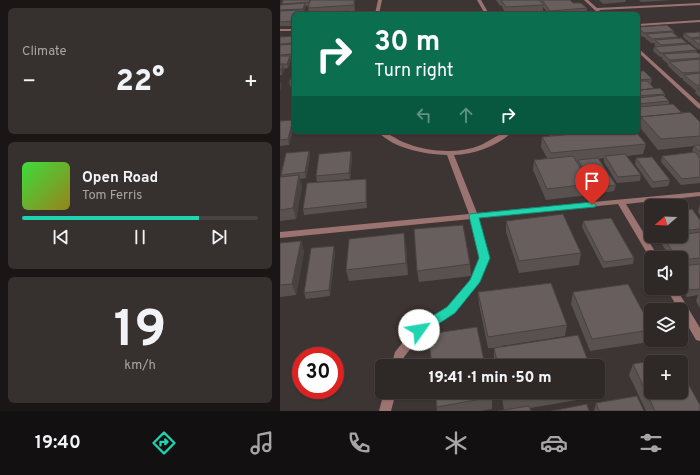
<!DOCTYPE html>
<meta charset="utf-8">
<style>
:root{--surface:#2e2827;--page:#36302f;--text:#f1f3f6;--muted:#a7a6a7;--line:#494444;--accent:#1fd5b0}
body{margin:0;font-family:Overpass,sans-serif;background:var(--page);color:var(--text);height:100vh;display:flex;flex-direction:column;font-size:15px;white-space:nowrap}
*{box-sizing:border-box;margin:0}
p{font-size:13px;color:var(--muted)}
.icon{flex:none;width:22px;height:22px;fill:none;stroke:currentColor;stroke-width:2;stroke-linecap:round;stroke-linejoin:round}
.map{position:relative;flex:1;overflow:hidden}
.panel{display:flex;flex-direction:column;gap:8px;padding:8px;background:#191615;width:280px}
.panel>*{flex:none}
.guide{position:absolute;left:12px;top:12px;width:348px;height:122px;border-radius:6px;box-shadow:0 1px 3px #0004,0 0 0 1px var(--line);background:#0b6e4f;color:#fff;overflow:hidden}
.needle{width:26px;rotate:251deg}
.controls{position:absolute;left:364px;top:199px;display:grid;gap:8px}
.controls a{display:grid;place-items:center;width:44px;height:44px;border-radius:6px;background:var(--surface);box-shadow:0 1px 3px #0004,0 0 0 1px var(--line);font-size:20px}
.speed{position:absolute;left:12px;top:347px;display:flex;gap:8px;font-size:20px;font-weight:700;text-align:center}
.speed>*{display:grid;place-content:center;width:52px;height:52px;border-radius:50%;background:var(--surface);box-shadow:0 1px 3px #0004,0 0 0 1px var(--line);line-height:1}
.speed .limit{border:6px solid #d22;background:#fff;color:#111}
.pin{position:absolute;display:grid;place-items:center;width:34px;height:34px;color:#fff;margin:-41px -17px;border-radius:50% 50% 50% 0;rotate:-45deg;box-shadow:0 0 4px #0007}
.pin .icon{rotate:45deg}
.me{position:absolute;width:44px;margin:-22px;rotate:58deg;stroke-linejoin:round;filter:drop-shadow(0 0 3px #0008)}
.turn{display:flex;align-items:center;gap:14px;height:84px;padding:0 16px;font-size:18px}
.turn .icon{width:52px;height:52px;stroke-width:2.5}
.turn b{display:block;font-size:28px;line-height:34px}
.lanes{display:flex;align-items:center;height:38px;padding:0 16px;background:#0003;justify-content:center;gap:20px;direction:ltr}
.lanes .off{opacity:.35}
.big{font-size:30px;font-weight:800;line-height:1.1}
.panel .widget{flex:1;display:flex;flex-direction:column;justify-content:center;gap:6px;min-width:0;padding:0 14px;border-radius:6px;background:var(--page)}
.panel .dial{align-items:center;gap:0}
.dial b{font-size:52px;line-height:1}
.song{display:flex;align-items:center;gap:12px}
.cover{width:48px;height:48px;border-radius:6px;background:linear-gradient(135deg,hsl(120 70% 55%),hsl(50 70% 35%))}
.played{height:4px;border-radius:2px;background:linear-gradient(90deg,var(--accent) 75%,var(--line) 75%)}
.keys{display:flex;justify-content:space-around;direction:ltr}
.heat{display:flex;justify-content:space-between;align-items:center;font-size:22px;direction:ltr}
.trip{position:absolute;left:95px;top:359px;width:230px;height:40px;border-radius:6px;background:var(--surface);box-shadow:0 1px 3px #0004,0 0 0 1px var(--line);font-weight:800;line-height:40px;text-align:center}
.menu{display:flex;height:64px;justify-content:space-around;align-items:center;background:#121010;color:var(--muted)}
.menu .icon{width:28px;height:28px}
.menu .on{color:var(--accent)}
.menu b{font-size:18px;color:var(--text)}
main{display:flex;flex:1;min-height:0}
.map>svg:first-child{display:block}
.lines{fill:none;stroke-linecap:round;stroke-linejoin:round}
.street{fill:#9b7370;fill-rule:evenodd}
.wall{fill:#595150}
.shaded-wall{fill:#484241}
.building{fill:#675e5d;stroke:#484241}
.route{fill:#1fd5b0;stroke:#148a72}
</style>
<main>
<section class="panel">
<div class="widget"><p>Climate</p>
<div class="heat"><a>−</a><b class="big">22°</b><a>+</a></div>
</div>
<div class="widget">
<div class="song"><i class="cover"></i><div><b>Open Road</b><p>Tom Ferris</p></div></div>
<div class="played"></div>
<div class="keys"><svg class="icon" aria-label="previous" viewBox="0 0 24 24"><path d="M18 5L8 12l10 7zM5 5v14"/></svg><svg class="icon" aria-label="pause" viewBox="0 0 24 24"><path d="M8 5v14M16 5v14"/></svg><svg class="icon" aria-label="next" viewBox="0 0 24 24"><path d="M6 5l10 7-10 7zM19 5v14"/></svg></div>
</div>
<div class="widget dial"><b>19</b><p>km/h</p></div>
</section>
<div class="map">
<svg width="420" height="411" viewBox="0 0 420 411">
<rect width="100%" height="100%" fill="#3d3534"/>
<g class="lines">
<!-- street -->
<path class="street" d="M98,0H102L99,14H95Z
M197,0H201L209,14H205Z
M304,0H308L317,8L420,3V5L319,10L322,13L319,14Z
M420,20V22L358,26V24Z
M0,29H14V31H0Z
M358,48L420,104V109L418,108L358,52Z
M98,132C108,132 114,138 123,142C137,148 153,151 168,151C180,151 191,149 201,145C212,140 220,132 232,132C218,146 194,154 174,155L197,213L420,192V196L346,204L379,258H371V260L338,204L199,218L209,258L200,282L175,313L143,333L124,357L123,366H111L115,352L135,327L167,307L191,280L199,258L191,219L0,238V232L189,214L167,155C144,154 115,149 98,132Z
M386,288H396L420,328V341L416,340L401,314V310H399Z
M104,392H116L111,411H99Z"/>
</g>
<!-- wall -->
<path class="wall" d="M3,0L75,5V13H70V14H29L28,8V6H26L23,14H14V26H0V5H2Z
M216,0H290L293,3L307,8V13L283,14H269L263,7V12L226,14L221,5L220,6Z
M319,0H346L345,2L323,4Z
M359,0H392L361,2Z
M358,27L394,31V33L398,37V39L407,43V44L417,50L416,52L420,54V97L415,93L416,90H415L403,80V78H401L388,66V64L382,59V57H380L373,51L374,47L376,46L374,45L375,43H371L365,38V37H363L358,33Z
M420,32V49L419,50L411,44V42L410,43L403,37L404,33Z
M14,36V55L13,59H10L11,60L8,68L4,69V70L2,75H0V37Z
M358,71L372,79L371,84H370L374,89L385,94V97L389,101V104L402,113L420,122V183L401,185L381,162L382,156L413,152L412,151L414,146L378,150L359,126L360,122H358Z
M14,75V88H11L9,83Z
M13,120L14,126L9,145L0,146V121Z
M267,132H356L366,144L363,154L347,156L361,175L360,181L337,183L324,162V158L318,159L336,185L334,191L313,194L309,188L308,195L266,200L253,170L254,160L267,158L261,147L262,137L269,136Z
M29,151L30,157L26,178L20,179L22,186L16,219L0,221V177H1V175Z
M71,151L72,157L70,179L37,182L36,176Z
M356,158L390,180L388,186L372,188L355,164Z
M86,179L87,185V208L24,215L23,209Z
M420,204V215L418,212Z
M401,211L420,220V308L416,301L418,295L407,297L401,288V258H391L381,243L383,239L380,240L377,236H401Z
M369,215H371V227L367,221Z
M226,221L301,253L299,265L239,273L226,232Z
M303,221L354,258L353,264L323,268L302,227Z
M21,241L24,252L16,295L0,297V243Z
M126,245L128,275L69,281L66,270Z
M55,252L50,296L26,299L24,293Z
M190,264L191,276L139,282L137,271Z
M198,292L287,325L285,336L221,346L310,366H215L214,359V348H208L199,304Z
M293,292L371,327V336L369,342L310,351L291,304Z
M353,364L420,411H366L349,375Z
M155,392L212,397V409L200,411H157Z
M221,392H316L315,397L250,408L224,410Z
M316,403L364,411H314Z"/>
<!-- shaded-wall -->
<path class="shaded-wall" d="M74,0H75V13L74,5Z
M25,3L26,7L24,13L23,9Z
M14,47V55L13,59L12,54Z
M10,56L11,60L8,68L7,64Z
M3,65L4,70L2,75L1,70Z
M0,81L2,86L0,91Z
M13,120L14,126L9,145L8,139Z
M29,151L30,157L26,178L25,172Z
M71,151L72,157L70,179L69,173Z
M19,175L22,186L16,219L13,208Z
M86,179L87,185V208L86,202Z
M124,233L126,245L128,275L126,263Z
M21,241L24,252L16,295L12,284Z
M54,246L55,252L50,296L49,290Z"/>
<!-- building -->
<path class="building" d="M3,0H30V2L2,4Z
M30,0H74V5L28,8Z
M221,0H259L264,5L226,7Z
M262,0H290L293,3H301L307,8L270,11Z
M25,3L23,9L0,10V5Z
M22,10L21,14H14V21L0,22V11Z
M69,11V14H30V13Z
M168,13V14H143Z
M387,25L394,31L364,33L358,28V27Z
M392,32L398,37L372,39L366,34Z
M420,32V37L411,38L404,33Z
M14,36V43L0,44V37Z
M401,38L407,43L381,45L375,40Z
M412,39H420V45Z
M14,44V47L12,54L0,55V45Z
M409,44L417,50L381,53L374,47Z
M416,52L420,54V58L390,60L383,54Z
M0,56H10L7,64H0Z
M420,59V72L403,73L389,62Z
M0,65H3L1,70H0Z
M358,71H364L372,79L358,80Z
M420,73V85H416L404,75Z
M12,75H14V82L9,83Z
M358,81H367L374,88L361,90L380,88L385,94L358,96Z
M417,88H420V91Z
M383,95L389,101L358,104V98Z
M393,104L402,113L358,117V107Z
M410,112L420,122V136L381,139L361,117Z
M13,120L8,139L0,140V121Z
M313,132H356L366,144L271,153L262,137Z
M420,145V152L414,146Z
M29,151L25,172L1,175L6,153Z
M71,151L69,173L36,176L39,154Z
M415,152L420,158V177L402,179L382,156Z
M345,154L361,175L338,177L325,156Z
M293,156L310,184L267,189L254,160Z
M372,157L390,180L373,182L356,158Z
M318,158L336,185L314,188L298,160Z
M19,175L13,208L0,210V177Z
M86,179V202L23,209L27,183Z
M412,209L420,220V229L401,231V211Z
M283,214L301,253L239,261L226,221Z
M331,218L354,258L324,262L303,221Z
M183,225L190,264L137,271L134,229Z
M420,232V258L401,260V258H397L383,237L391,236H401V235Z
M124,233L126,263L66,270L69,239Z
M21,241L12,284L0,285V243Z
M54,246L49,290L24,293L31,248Z
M420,264V289L410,290L401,278V266Z
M271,283L287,325L208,337L198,292Z
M348,284L371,327V330L312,339L293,292Z
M197,327L205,366H152L148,334Z
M298,335L310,366H218L214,348Z
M394,357L396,362H371V392H401V371L420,405V411H375L353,364Z
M155,392H211L212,397L157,407Z
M223,392H276L225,400Z
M357,396L364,411H319L316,403Z
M307,404L309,411H271Z
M249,406L251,411H218Z"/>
<!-- route -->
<path class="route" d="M312,202L316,205L315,207L199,218L210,258L200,282L175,313L143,334L139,335L135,334L133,330L135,327L167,307L190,280L199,258L189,216L190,214Z"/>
</svg>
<div class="controls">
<a><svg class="needle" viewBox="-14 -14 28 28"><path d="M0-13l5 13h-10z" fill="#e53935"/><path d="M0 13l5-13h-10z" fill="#a7a6a7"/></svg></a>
<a><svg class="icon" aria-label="sound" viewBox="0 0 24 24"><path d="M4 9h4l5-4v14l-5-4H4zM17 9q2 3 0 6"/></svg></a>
<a><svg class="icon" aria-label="layers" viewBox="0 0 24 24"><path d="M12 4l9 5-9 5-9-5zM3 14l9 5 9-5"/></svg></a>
<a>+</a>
</div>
<div class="speed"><div class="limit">30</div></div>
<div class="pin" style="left:312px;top:205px;background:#d93025"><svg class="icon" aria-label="arrive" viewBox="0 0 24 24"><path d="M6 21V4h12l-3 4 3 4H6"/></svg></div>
<svg class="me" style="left:139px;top:330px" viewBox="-20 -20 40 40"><circle r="19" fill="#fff"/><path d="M0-13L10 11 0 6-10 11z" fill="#1fd5b0"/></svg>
<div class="trip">19:41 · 1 min · 50 m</div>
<div class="guide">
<div class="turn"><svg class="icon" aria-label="right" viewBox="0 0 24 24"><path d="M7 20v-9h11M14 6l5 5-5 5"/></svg><div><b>30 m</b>Turn right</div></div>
<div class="lanes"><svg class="icon off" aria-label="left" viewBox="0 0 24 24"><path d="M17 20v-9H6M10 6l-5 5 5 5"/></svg><svg class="icon off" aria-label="ahead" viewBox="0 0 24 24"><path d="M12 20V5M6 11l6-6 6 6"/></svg><svg class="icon" aria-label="right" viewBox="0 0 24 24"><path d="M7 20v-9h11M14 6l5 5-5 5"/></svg></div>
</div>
</div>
</main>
<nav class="menu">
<b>19:40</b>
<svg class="icon on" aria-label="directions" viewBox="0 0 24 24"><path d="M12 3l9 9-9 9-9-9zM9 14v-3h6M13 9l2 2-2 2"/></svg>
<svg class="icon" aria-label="music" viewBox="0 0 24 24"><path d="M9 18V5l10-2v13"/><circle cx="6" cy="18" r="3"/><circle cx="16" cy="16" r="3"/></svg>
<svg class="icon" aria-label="phone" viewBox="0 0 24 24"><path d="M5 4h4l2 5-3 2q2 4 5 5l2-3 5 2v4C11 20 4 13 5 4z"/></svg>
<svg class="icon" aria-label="climate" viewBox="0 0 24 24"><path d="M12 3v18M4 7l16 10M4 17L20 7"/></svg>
<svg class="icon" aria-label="car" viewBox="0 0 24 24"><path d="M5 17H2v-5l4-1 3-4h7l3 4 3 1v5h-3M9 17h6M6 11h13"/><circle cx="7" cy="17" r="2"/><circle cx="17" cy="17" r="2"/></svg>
<svg class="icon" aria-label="filters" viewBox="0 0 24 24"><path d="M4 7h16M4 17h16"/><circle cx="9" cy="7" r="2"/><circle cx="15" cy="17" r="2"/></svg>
</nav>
